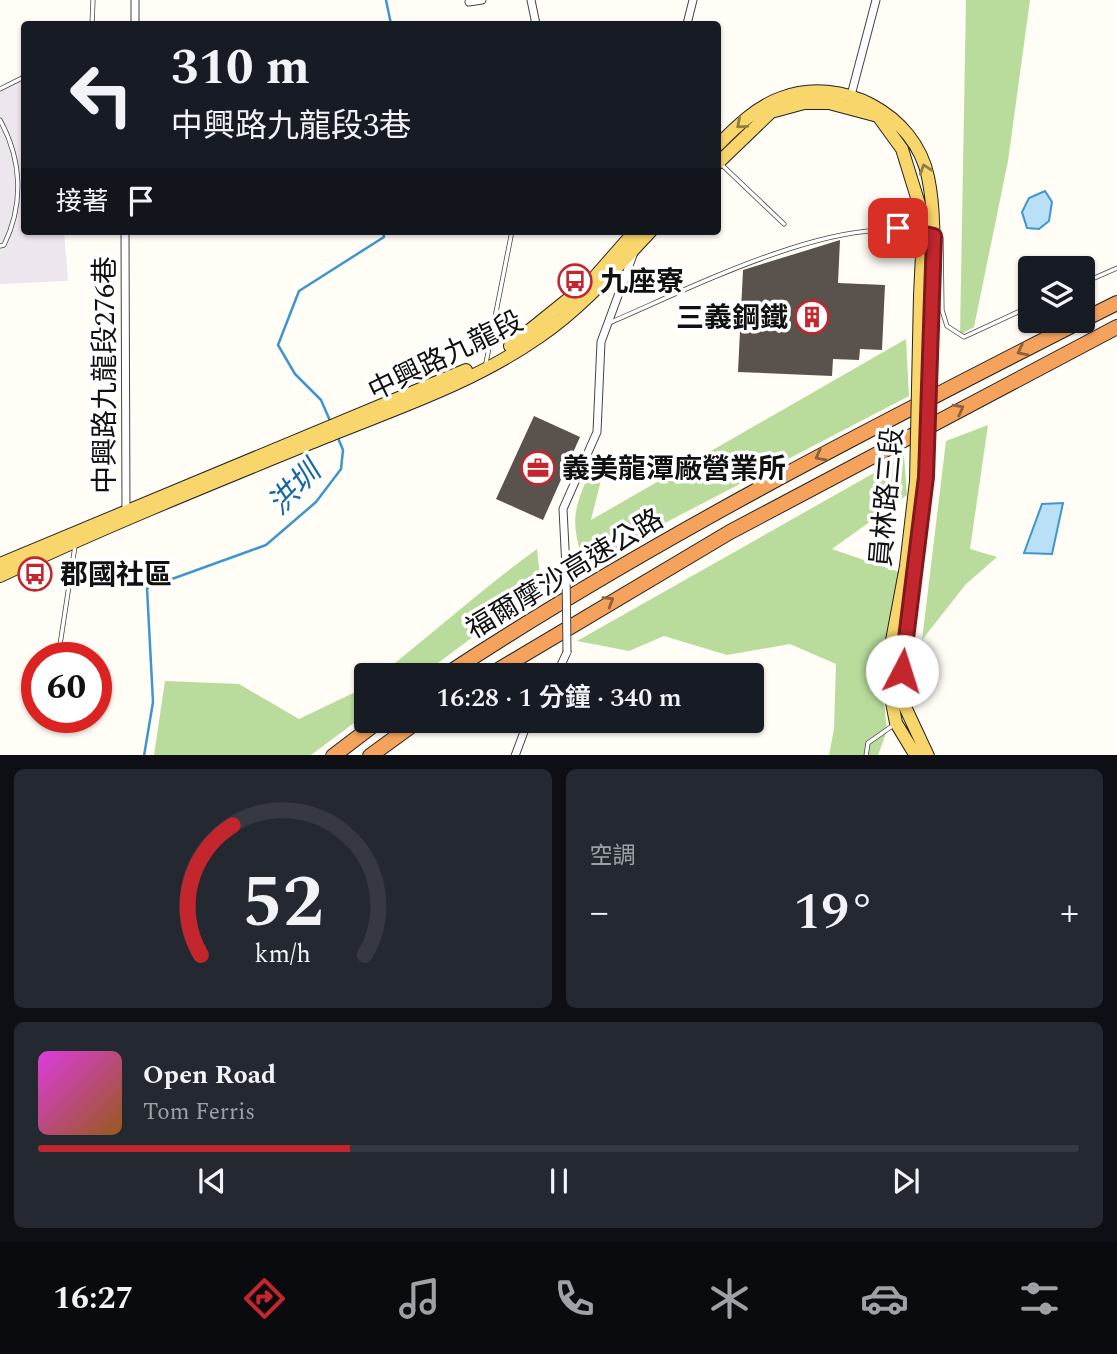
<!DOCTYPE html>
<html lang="zh-TW">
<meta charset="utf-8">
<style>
:root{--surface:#171b24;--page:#242831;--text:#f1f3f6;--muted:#9ea1a6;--line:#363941;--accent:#c4262e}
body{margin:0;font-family:Spectral,"Noto Sans TC",serif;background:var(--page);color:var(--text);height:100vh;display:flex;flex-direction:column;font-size:26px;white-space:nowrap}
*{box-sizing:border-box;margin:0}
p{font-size:23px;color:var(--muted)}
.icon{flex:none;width:38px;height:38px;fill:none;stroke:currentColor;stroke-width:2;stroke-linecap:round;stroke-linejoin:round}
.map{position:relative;height:755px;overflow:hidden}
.side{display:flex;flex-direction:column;gap:14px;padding:14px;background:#0d0f14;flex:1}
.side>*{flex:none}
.guide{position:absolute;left:21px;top:21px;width:700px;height:214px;border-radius:7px;box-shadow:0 2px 5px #0004;background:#171b24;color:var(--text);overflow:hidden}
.controls{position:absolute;left:1018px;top:256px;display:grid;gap:14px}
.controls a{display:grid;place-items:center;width:77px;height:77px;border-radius:7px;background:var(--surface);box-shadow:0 2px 5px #0004;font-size:35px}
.speed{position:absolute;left:21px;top:642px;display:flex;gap:14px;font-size:35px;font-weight:700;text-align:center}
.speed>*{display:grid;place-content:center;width:91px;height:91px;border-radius:50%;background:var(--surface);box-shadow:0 2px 5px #0004;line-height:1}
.speed .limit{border:10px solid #d22;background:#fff;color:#111}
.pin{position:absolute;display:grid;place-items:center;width:60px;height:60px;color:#fff;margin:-30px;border-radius:14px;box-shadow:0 4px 10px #0006}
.me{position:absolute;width:77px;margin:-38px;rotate:5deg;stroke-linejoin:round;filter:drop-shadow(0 0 5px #0008)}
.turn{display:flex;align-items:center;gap:24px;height:147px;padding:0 35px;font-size:32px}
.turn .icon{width:91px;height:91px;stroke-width:2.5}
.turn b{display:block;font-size:49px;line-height:60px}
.then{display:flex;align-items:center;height:66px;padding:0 35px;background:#0003;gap:14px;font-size:26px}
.big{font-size:52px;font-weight:600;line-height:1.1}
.side .widget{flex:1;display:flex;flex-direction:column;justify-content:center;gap:10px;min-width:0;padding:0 24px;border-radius:10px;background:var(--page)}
.side .dial{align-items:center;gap:0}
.dial svg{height:182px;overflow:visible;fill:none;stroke:var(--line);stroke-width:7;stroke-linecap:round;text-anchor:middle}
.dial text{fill:var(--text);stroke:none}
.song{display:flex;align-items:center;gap:21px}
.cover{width:84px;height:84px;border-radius:10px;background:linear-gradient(135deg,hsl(300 70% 55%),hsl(30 70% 35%))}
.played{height:7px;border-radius:4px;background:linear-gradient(90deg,var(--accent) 30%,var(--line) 30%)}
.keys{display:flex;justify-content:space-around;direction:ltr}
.heat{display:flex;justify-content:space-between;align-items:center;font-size:38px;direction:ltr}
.side .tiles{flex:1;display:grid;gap:14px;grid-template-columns:1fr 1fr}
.widget:last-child{grid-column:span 2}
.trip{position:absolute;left:354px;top:663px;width:410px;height:70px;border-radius:7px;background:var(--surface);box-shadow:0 2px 5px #0004;font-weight:600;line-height:70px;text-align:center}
.menu{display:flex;height:112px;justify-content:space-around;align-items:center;background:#090b0e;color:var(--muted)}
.menu .icon{width:49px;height:49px}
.menu .selected{color:var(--accent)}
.menu b{font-size:32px;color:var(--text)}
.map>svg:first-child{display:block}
.industrial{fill:#eee6ef}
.forest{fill:#b9dc9c}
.water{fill:#b9e0f7;stroke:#3f96cf;stroke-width:2}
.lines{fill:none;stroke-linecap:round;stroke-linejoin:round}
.stream{stroke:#3f96cf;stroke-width:2.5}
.building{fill:#5a524d}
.service-casing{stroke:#444;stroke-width:5}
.minor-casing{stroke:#444;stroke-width:9}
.primary-casing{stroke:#222;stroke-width:14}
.motorway-casing{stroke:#222;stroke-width:16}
.service{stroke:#fff;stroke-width:3.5}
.minor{stroke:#fff;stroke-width:7}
.primary{stroke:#f9d66b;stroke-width:12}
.motorway{stroke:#f5a25d;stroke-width:14}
.minor-bridge-casing{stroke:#444;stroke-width:9;stroke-linecap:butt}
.primary-bridge-casing{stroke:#222;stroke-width:14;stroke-linecap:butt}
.minor-bridge{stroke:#fff;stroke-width:7}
.primary-bridge{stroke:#f9d66b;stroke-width:12}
.oneway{stroke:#917d42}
.oneway2{stroke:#8e613b}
.route-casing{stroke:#7f191e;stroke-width:18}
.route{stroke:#c4262e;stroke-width:12}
.labels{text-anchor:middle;stroke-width:7;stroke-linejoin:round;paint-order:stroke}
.poi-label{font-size:28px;font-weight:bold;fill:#111;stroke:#fff;text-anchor:start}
.street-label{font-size:28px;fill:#111;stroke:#fff}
.water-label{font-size:30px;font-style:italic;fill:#1768a6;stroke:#fff}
</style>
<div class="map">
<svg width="1117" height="756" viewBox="0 0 1117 756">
<rect width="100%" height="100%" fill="#fffdf5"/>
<!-- industrial -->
<path class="industrial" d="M24,80V231H64L68,281L0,284V92Z"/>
<!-- forest -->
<path class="forest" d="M966,0H1030L1008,161L974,327L960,335Z
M906,339L909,396L584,565C569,516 574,510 593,464L604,468L591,520Z
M988,425L970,549L997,557L966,584L922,640L946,441Z
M904,456L907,495L832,549L902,573L884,702L887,731L878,755H829L834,729L836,664L790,644L727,655L664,636L629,651L577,641Z
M537,549L541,586L422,675H380C433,633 483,588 537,549Z
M165,681L239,684L299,719L366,687V714L311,755H154Z"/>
<!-- water -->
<path class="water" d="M1045,191L1052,202L1049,221L1039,229L1027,228L1022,212L1029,198Z
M1063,503L1052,554L1024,553L1042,504Z"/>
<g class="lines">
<!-- stream -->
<path class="stream" d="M386,0L391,24
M331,423L321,400L295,374L278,345L299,291L384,237L383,231
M144,756L153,702L147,588L266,545L316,502L341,469L343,450L338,438"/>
</g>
<!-- building -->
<path class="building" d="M840,240L838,283L885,285L882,350L860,349L859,360L833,359L832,376L738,372L743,270Z
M534,416L580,437L543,520L496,499Z"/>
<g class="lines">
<defs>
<path id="service" d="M92,24L93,0
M0,89L24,77
M0,120C22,160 24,204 4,245L0,246
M722,165L784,224
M937,237H941L942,310L947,326L964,337L1031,306
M1083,283L1117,268
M609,323C685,291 840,211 919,234
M486,363L512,231
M58,658L75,546
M866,756L868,743L895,724"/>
<path id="minor" d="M135,0V24
M531,0L536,24
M469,2L482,0
M687,24L693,0
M850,99L876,0
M125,231L126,512
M566,568L563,509L597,432L601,342L633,255
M556,676L567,652
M515,756L528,721"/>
<path id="primary" d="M718,145C736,127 756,107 781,98C841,75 915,114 928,177C936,215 933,256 932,295
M718,163L771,112L804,103H829L878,116L902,149L919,204L923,235L920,295
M510,346L592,280L635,231
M926,477L900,696L928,756
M916,481L906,566L890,651L889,687L896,723L916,756
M0,564L466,370
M0,576C106,526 215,482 323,438C397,408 473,383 539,337C582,308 616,268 651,231"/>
<path id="motorway" d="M1083,320L1117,303
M444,676C648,542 865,431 1083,320
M488,676L730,532L1117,327
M333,756L379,721
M370,756L418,721"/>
</defs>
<!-- service casing -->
<use href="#service" class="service-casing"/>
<!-- minor casing -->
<use href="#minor" class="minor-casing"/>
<!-- primary casing -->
<use href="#primary" class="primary-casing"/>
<!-- motorway casing -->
<use href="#motorway" class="motorway-casing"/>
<!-- service -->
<use href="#service" class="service"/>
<!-- minor -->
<use href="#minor" class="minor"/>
<!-- primary -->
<use href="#primary" class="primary"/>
<!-- motorway -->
<use href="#motorway" class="motorway"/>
<defs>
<path id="minor-bridge" d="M566,568L567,652"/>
<path id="primary-bridge" d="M926,477L932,295
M916,481L920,295"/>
</defs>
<!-- minor-bridge casing -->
<use href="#minor-bridge" class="minor-bridge-casing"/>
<!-- primary-bridge casing -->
<use href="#primary-bridge" class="primary-bridge-casing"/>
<!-- minor-bridge -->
<use href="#minor-bridge" class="minor-bridge"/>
<!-- primary-bridge -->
<use href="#primary-bridge" class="primary-bridge"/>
</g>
<!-- one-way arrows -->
<defs><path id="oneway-chevron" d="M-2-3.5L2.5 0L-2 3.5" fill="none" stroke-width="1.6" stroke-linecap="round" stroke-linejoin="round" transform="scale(1.75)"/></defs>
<g class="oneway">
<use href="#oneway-chevron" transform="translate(741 124) rotate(139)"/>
<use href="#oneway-chevron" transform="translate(925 169) rotate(-109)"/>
</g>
<g class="oneway2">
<use href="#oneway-chevron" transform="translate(1022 351) rotate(153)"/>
<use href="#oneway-chevron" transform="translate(959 409) rotate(-28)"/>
<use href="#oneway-chevron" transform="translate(820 456) rotate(152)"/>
<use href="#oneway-chevron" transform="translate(609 601) rotate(-31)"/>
</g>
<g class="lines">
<defs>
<path id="route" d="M898,228L934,236L926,477L902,671"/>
</defs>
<!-- route casing -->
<use href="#route" class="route-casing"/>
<!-- route -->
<use href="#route" class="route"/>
</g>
<!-- icons -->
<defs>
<symbol id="bus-ring" viewBox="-11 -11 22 22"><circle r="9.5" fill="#fff" stroke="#c4262e" stroke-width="1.5"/><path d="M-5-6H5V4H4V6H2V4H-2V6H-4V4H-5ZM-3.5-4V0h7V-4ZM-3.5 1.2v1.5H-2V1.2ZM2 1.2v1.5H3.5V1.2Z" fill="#c4262e"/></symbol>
<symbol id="building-ring" viewBox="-11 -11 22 22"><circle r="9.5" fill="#fff" stroke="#c4262e" stroke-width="1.5"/><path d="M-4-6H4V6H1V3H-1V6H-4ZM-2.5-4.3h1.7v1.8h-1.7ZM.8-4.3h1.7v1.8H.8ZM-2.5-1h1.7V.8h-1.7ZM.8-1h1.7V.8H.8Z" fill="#c4262e"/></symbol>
<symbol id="office-ring" viewBox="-11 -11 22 22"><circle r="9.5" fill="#fff" stroke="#c4262e" stroke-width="1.5"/><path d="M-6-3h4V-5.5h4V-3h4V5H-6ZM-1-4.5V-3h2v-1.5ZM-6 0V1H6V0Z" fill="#c4262e"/></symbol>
</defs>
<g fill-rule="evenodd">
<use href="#bus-ring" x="556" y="262" width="38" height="38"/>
<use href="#building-ring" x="793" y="298" width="38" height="38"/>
<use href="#office-ring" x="519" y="449" width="38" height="38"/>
<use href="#bus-ring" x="16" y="555" width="38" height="38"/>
</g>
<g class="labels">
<!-- poi labels -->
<g class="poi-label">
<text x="600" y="291">九座寮</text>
<text x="788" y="327" text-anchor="end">三義鋼鐵</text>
<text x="562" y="478">義美龍潭廠營業所</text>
<text x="60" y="584">郡國社區</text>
</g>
<!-- street labels -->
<g class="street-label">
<text transform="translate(445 355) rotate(-26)" y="10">中興路九龍段</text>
<text transform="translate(104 375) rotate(-90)" y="10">中興路九龍段276巷</text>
<text transform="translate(886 497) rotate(-85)" y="10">員林路三段</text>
<text transform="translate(564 573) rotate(-31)" y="10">福爾摩沙高速公路</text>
</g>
<!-- water labels -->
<g class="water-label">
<text transform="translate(294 488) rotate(-46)" y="10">洪圳</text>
</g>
</g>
</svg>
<div class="controls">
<a><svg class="icon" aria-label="layers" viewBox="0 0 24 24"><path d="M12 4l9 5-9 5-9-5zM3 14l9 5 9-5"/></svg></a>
</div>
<div class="speed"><div class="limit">60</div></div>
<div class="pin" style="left:898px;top:228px;background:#d93025"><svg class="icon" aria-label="arrive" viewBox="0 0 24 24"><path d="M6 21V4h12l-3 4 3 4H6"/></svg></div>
<svg class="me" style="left:902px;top:671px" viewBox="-20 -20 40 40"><circle r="19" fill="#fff"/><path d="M0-13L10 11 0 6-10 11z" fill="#c4262e"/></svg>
<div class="trip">16:28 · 1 分鐘 · 340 m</div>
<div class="guide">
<div class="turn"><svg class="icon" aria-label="left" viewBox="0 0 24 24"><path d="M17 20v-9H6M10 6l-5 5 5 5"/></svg><div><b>310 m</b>中興路九龍段3巷</div></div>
<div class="then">接著<svg class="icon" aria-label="arrive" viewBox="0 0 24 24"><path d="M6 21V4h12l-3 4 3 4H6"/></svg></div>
</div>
</div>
<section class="side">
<div class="tiles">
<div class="widget dial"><svg viewBox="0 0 100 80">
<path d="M14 69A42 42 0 1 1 86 69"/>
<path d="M14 69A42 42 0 0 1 28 12" stroke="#c4262e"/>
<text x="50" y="56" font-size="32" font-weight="700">52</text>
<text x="50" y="72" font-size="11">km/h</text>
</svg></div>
<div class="widget"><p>空調</p>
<div class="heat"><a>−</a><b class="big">19°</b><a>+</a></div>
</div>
<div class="widget">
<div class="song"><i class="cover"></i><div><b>Open Road</b><p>Tom Ferris</p></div></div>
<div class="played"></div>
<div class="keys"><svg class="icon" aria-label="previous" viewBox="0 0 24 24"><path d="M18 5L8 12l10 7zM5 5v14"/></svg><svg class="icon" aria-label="pause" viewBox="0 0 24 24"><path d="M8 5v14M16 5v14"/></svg><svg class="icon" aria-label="next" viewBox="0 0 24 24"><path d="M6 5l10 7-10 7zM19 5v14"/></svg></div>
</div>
</div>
</section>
<nav class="menu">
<b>16:27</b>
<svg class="icon selected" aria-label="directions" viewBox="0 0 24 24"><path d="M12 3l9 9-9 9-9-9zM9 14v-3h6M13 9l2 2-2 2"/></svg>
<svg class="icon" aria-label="music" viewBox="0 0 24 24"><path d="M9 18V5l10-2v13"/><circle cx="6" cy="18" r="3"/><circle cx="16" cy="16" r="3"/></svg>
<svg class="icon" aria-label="phone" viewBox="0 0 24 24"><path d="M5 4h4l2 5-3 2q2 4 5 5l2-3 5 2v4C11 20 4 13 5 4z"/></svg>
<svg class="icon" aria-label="climate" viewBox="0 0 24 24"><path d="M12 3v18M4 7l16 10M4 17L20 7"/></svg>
<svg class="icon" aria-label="car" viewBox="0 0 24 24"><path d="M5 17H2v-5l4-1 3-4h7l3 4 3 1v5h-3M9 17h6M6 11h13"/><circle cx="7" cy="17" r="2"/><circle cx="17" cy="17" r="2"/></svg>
<svg class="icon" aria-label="filters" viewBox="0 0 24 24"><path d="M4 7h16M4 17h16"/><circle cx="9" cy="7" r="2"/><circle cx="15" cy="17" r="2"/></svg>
</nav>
